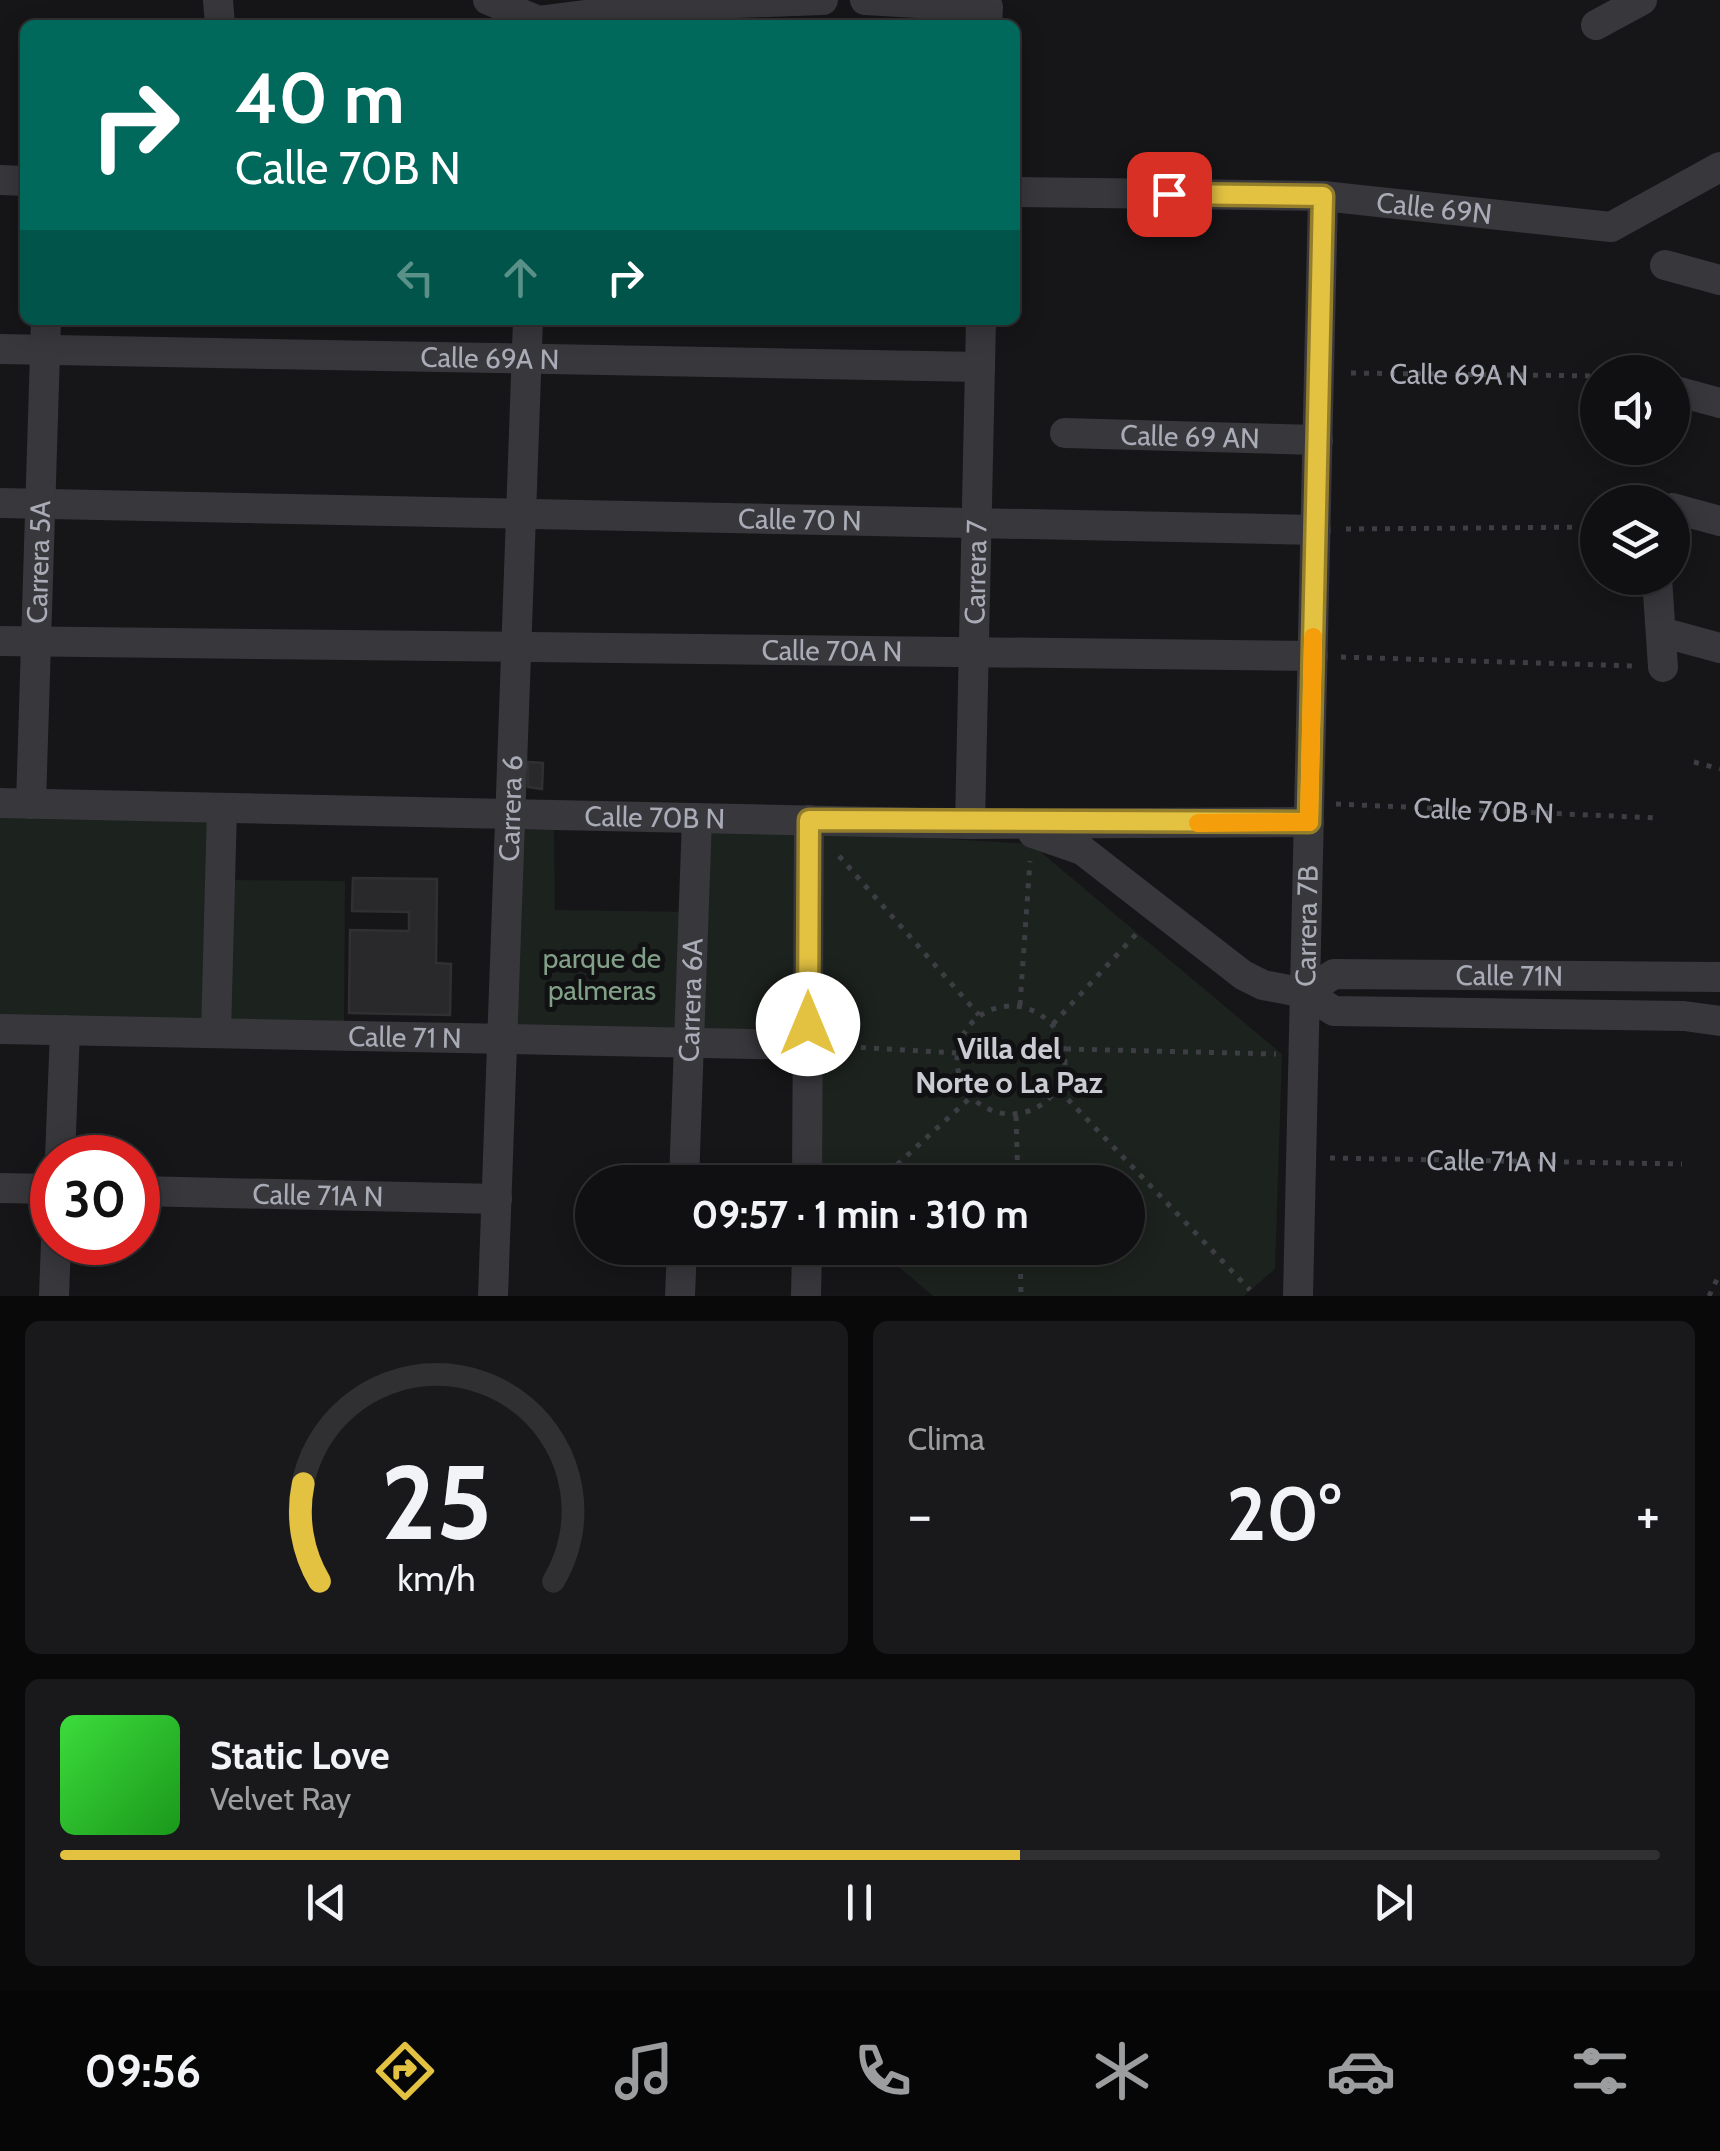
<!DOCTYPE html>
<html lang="es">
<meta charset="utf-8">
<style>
:root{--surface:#101012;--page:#19191b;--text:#f1f3f6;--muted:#9c9d9f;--line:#303032;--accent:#e3c242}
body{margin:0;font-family:Cabin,sans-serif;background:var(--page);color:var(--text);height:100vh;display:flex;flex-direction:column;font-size:38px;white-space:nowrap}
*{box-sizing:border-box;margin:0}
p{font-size:32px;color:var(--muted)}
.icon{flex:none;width:55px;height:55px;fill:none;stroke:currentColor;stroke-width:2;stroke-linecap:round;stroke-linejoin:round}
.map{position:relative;height:1296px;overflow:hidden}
.sheet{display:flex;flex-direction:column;gap:25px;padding:25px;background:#09090a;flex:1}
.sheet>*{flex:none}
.banner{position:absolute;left:20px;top:20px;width:1000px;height:305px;border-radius:15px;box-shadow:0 5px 25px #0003,0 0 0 2px var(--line);background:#00695c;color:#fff;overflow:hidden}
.fabs{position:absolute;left:1580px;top:355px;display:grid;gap:20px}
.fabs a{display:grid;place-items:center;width:110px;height:110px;border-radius:50%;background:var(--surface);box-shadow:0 5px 25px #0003,0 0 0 2px var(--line);font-size:50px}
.speed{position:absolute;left:30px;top:1135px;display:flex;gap:20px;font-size:50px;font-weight:700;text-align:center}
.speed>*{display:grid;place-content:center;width:130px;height:130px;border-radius:50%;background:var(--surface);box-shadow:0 5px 25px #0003,0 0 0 2px var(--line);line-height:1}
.speed .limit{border:15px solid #d22;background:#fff;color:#111}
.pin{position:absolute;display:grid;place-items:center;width:85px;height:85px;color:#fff;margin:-42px;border-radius:20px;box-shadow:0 5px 15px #0006}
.me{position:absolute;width:110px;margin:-55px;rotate:0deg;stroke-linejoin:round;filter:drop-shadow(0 0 8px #0008)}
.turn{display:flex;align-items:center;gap:35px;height:210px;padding:0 50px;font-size:45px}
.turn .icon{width:130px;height:130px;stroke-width:2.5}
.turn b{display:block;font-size:70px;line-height:85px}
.lanes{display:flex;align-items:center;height:95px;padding:0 50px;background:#0003;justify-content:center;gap:50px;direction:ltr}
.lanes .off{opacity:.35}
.big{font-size:75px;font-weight:800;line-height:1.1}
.sheet .tile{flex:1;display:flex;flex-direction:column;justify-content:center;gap:15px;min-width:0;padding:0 35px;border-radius:15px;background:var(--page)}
.sheet .dial{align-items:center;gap:0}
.dial svg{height:260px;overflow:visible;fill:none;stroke:var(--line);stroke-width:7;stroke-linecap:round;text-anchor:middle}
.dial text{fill:var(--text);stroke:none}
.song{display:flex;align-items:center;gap:30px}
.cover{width:120px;height:120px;border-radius:15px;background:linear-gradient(135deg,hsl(120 70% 55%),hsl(120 70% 35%))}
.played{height:10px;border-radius:5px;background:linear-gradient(90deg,var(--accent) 60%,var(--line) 60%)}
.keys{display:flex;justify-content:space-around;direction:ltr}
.heat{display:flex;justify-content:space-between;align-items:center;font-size:55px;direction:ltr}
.sheet .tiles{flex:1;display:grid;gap:25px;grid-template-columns:1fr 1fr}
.tile:last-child{grid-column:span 2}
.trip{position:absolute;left:575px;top:1165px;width:570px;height:100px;border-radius:50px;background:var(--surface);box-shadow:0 5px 25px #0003,0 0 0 2px var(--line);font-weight:800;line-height:100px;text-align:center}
.dock{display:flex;height:160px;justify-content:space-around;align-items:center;background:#060607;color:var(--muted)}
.dock .icon{width:70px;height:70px}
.dock .on{color:var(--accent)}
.dock b{font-size:45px;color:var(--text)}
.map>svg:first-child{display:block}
.green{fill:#1c221e}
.building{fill:#29292b;stroke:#303033;stroke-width:2.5}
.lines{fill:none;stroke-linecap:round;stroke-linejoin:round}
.path{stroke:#3d3e43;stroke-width:5;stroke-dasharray:5 8;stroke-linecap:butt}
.minor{stroke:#37373c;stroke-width:30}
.route-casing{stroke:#947e2b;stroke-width:25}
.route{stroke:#e3c242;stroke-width:18}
.slow{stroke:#f59e0b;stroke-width:18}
.labels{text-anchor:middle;stroke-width:10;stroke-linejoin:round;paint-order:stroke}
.street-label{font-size:28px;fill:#a9abb6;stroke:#111113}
.park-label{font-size:28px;fill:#81a087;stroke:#111113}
.neighbourhood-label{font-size:30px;font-weight:bold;fill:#cacbd3;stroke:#111113}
</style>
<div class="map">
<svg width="1720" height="1296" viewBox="0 0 1720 1296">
<rect width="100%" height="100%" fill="#161618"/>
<!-- green -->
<path class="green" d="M0,803L222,808L216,1033L0,1029Z
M697,818L809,820L798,1035L513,1038L511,830H554L555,910L693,912Z
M817,831L1031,844L1282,1054L1275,1269L1244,1296H933L877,1248H1128V1182H821Z
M229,880L345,881L344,1026L227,1025Z"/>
<!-- building -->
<path class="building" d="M528,762L543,763L542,789L528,787Z
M353,878L437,879L436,963L451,964L450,1015L349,1013L350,930L409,931V912L352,911Z"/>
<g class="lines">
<!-- path -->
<g class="path">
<path id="s1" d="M1351,373L1598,376"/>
<path d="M1346,529L1598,527"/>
<path d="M1341,657L1635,666"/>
<path d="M1694,762L1720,769"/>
<path id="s2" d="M1336,804L1658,818"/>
<path d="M839,856L979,1015"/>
<path d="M1020,1005L1030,861"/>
<circle cx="1011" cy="1060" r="54"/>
<path d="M1053,1024L1139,931"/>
<path d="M835,1046L956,1053"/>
<path d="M1066,1049L1276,1054"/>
<path d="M1059,1090L1250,1290"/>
<path d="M1016,1116L1018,1182"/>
<path id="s3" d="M1330,1158L1682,1164"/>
<path d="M878,1182L970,1098"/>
<path d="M1020,1248L1021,1296"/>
<path d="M1709,1296L1720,1273"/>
</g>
<!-- minor -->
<g class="minor">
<path d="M218,0L220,25"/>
<path d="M488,0L539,21L655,6L823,0"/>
<path d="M865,0L988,7L987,25"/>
<path d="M1596,25L1642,0"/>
<path d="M0,180L25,181"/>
<path id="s4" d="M1015,192L1323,196L1611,227L1720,167"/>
<path d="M1665,265L1720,280"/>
<path id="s5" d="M0,349L980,367"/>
<path d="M1672,390L1720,403"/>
<path id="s6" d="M1065,433L1318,440"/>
<path id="s7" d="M0,503L1316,530"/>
<path d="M1672,508L1720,521"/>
<path d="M1657,578L1663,667"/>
<path d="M1661,632L1720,648"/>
<path id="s8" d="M0,641L1313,656"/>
<path id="s9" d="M0,803L970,824L1309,822"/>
<path id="s10" d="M31,804L46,320"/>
<path id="s11" d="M970,824L981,320"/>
<path d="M1033,833L1082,850L1243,975L1263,985L1305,993L1334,1011L1684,1016L1720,1021"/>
<path id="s12" d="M1305,993L1334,974L1720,977"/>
<path id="s13" d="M0,1029L808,1045"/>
<path d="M216,1033L222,808"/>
<path d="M60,1158L65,1030"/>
<path id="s14" d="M684,1182L697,818"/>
<path d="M807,1182L809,820"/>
<path d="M0,1188L52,1189"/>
<path id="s15" d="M138,1191L497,1199"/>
<path d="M54,1296L56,1242"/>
<path id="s16" d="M493,1296L528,320"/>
<path d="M680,1296L682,1248"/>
<path d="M806,1296L807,1248"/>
<path id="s17" d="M1298,1296L1323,196"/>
</g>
</g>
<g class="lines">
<defs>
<path id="route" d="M808,1024L809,820L1309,822L1323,196L1169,194"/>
</defs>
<!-- route casing -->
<use href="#route" class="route-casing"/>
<!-- route -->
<use href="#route" class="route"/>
<!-- slow -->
<path class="slow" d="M1198,823L1309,822L1313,637"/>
</g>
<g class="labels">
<!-- street labels -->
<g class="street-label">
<text dy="10" stroke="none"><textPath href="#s4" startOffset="420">Calle 69N</textPath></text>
<text dy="10" stroke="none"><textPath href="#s5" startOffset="490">Calle 69A N</textPath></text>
<text dy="10" stroke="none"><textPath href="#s1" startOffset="108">Calle 69A N</textPath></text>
<text dy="10" stroke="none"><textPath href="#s6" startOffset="125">Calle 69 AN</textPath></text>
<text dy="10" stroke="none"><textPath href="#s7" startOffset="800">Calle 70 N</textPath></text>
<text dy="10" stroke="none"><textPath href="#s10" startOffset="242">Carrera 5A</textPath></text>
<text dy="10" stroke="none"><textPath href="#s11" startOffset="252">Carrera 7</textPath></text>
<text dy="10" stroke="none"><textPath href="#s8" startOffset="832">Calle 70A N</textPath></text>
<text dy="10" stroke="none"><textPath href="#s16" startOffset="488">Carrera 6</textPath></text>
<text dy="10" stroke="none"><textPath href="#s2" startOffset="148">Calle 70B N</textPath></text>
<text dy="10" stroke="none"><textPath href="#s9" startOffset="655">Calle 70B N</textPath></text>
<text dy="10" stroke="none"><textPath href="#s17" startOffset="370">Carrera 7B</textPath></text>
<text dy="10" stroke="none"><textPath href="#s12" startOffset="210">Calle 71N</textPath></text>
<text dy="10" stroke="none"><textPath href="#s14" startOffset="182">Carrera 6A</textPath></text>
<text dy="10" stroke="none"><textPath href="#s13" startOffset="405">Calle 71 N</textPath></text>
<text dy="10" stroke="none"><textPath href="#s3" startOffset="162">Calle 71A N</textPath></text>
<text dy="10" stroke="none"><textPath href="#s15" startOffset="180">Calle 71A N</textPath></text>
</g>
<!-- park labels -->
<g class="park-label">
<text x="602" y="968">parque de<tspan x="602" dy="32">palmeras</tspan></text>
</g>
<!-- neighbourhood labels -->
<g class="neighbourhood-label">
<text x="1009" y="1059">Villa del<tspan x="1009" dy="34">Norte o La Paz</tspan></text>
</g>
</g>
</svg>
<div class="fabs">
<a><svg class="icon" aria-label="sound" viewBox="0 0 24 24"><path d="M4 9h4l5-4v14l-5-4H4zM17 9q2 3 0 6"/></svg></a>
<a><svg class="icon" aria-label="layers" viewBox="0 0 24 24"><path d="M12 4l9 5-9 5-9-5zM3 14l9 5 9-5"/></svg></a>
</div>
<div class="speed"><div class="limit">30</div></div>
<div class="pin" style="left:1169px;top:194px;background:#d93025"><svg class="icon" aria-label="arrive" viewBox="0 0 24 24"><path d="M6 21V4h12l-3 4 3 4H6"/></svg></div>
<svg class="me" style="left:808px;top:1024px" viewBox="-20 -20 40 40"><circle r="19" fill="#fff"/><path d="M0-13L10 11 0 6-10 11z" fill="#e3c242"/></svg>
<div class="trip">09:57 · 1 min · 310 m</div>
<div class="banner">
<div class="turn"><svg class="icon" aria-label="right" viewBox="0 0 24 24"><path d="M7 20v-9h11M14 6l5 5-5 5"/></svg><div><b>40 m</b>Calle 70B N</div></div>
<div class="lanes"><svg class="icon off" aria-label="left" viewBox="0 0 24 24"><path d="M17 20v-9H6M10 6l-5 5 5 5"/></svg><svg class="icon off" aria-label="ahead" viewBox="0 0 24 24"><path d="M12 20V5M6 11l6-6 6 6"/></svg><svg class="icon" aria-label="right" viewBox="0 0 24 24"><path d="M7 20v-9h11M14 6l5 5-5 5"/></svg></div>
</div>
</div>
<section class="sheet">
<div class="tiles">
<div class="tile dial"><svg viewBox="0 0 100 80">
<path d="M14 69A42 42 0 1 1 86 69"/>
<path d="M14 69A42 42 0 0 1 9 39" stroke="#e3c242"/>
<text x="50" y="56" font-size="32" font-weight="700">25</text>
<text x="50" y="72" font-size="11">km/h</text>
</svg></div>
<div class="tile"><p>Clima</p>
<div class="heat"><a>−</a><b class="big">20°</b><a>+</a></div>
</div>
<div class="tile">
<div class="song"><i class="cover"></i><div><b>Static Love</b><p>Velvet Ray</p></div></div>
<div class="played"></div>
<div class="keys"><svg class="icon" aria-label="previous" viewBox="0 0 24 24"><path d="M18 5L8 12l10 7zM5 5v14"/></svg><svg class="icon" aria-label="pause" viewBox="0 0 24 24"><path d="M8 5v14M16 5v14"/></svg><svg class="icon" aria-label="next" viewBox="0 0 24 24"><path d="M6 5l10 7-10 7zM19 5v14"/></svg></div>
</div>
</div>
</section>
<nav class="dock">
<b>09:56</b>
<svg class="icon on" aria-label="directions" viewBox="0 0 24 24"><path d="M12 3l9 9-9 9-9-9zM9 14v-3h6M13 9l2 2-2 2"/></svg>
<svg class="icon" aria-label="music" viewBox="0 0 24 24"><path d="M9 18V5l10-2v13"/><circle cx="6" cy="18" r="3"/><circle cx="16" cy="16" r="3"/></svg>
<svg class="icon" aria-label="phone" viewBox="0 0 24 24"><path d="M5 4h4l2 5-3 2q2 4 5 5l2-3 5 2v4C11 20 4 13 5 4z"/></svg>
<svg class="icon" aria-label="climate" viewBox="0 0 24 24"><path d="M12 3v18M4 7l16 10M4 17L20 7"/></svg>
<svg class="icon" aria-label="car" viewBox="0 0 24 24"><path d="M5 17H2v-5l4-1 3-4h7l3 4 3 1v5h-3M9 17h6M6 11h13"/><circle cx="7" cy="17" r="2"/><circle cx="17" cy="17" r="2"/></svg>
<svg class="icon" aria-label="filters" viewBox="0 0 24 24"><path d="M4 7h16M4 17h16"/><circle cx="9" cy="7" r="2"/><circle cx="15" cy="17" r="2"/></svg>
</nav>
